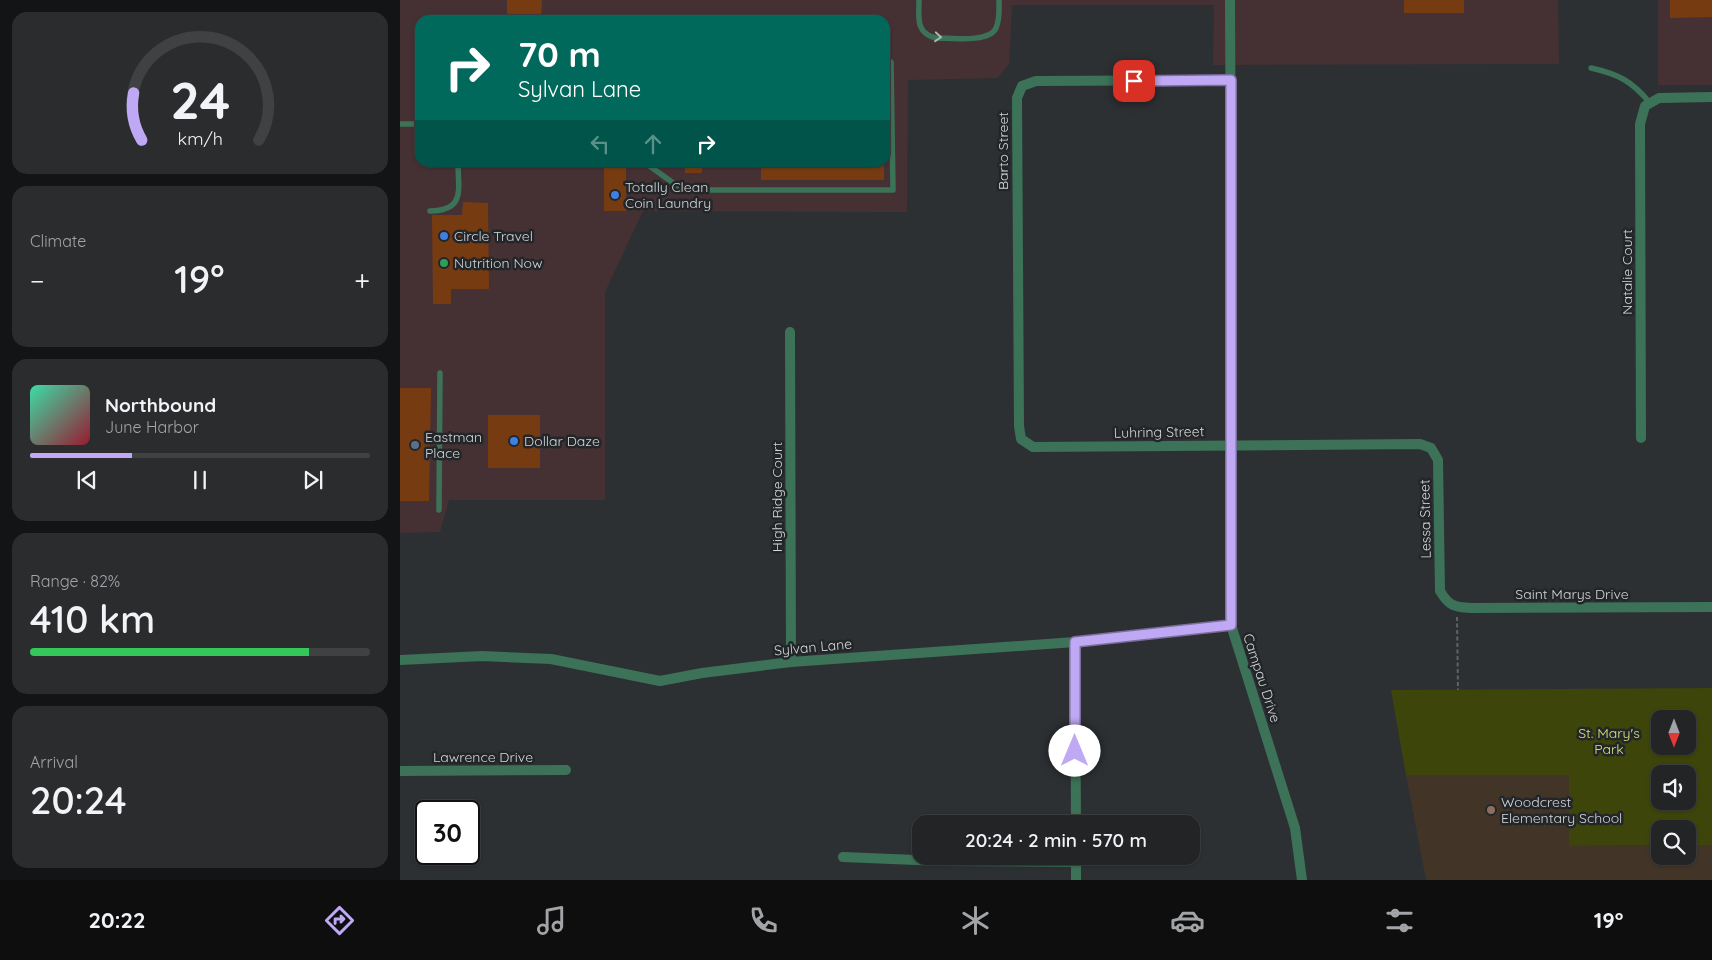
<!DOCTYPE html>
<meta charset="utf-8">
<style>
:root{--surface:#222426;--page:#2a2c2e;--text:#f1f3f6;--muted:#a2a4a7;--line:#3f4143;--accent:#bfa9f4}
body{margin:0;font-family:Quicksand,sans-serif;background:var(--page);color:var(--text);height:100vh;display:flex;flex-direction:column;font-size:19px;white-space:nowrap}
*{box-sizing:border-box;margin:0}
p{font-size:16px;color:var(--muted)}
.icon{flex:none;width:28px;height:28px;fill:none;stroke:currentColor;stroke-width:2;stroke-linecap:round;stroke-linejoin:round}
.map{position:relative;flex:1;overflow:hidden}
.details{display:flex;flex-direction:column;gap:12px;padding:12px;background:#131415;width:400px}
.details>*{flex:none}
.banner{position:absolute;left:15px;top:15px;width:475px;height:152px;border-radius:15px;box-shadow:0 1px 4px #0004,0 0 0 1px var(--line);background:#00695c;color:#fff;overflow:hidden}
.needle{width:32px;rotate:180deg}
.tools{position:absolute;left:1251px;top:710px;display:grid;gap:10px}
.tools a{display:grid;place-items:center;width:45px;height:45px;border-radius:10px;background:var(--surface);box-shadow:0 1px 4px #0004,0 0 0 1px var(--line);font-size:25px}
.speed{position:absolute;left:15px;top:800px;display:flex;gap:10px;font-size:25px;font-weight:700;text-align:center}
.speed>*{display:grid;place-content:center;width:65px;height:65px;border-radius:50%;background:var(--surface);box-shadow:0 1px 4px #0004,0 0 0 1px var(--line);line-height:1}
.speed .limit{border:2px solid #111;border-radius:8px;background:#fff;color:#111}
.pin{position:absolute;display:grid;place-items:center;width:42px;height:42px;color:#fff;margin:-21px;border-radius:10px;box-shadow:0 2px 8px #0006}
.me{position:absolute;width:55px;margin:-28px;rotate:0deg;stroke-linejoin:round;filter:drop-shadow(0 0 4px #0008)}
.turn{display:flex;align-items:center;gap:18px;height:105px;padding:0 20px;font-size:22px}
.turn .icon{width:65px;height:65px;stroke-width:2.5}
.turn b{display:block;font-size:35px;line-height:42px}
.lanes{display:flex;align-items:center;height:48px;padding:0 20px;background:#0003;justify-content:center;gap:25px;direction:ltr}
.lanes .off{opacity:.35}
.big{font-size:38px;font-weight:600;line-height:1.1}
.details .widget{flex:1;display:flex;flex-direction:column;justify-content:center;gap:8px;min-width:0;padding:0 18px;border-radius:15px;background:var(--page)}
.details .dial{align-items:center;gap:0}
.dial svg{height:130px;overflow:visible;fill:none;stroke:var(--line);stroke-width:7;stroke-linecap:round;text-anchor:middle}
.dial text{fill:var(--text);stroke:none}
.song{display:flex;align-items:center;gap:15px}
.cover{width:60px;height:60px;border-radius:8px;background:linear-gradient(135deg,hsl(160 70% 55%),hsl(350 70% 35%))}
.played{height:5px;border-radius:2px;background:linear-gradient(90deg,var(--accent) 30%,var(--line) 30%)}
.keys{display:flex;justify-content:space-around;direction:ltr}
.heat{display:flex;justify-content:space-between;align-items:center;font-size:28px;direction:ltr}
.charge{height:8px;border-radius:4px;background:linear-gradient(90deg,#34c759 82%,var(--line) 0)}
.trip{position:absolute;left:512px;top:815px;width:288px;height:50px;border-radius:15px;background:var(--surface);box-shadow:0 1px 4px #0004,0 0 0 1px var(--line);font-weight:600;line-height:50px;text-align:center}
.dock{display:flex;height:80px;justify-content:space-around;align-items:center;background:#0e0e0f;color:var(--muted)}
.dock .icon{width:35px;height:35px}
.dock .selected{color:var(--accent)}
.dock b{font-size:22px;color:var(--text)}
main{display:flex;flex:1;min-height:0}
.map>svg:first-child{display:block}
.commercial{fill:#453133;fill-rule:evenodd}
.education{fill:#433428}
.green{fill:#3d450a;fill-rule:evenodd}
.building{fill:#773b12}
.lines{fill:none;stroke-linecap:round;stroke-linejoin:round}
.path{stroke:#606366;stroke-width:2;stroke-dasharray:4 2.5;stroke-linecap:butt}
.service{stroke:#3c7258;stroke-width:5.5}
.minor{stroke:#3c7258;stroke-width:10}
.oneway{stroke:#a6b7b1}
.route-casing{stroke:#7c6e9f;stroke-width:12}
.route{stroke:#bfa9f4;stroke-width:9}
.shop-dot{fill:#3f7fe0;stroke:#232629;stroke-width:2}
.leisure-dot{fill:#2e9e5b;stroke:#232629;stroke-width:2}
.service-dot{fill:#5c6f8a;stroke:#232629;stroke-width:2}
.education-dot{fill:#8d6e63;stroke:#232629;stroke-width:2}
.labels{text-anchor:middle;stroke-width:5;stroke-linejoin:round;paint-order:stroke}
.street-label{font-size:14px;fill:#d3d5d7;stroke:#232629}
.poi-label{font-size:14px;fill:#d3d5d7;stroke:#232629;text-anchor:start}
.park-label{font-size:14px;fill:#d0e17a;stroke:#232629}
</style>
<main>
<section class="details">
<div class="widget dial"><svg viewBox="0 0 100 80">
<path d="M14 69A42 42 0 1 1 86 69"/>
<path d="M14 69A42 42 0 0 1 9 40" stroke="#bfa9f4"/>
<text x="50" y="56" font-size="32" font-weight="700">24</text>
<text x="50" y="72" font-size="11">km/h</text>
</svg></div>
<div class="widget"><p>Climate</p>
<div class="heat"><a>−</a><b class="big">19°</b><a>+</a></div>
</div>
<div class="widget">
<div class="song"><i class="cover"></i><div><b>Northbound</b><p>June Harbor</p></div></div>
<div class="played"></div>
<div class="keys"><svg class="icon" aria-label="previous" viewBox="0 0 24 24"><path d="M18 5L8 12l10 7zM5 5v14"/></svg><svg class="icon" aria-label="pause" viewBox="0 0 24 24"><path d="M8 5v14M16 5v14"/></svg><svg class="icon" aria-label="next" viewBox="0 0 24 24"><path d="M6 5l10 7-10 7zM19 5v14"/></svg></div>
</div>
<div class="widget"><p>Range · 82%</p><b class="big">410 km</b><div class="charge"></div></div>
<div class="widget"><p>Arrival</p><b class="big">20:24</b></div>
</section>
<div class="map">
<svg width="1312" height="880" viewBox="0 0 1312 880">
<rect width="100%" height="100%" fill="#2d3033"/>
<!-- commercial -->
<path class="commercial" d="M0,0H1158L1159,64L813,65L814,5H612L609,64L597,78L508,80L507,212L243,211L205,292V500H49L40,532L0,533ZM20,20H485V162H20Z
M1258,0H1312V85H1258Z"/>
<!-- education -->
<path class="education" d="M1006,775H1170L1169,846L1260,845V856H1288V845H1312V880H1026Z"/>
<!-- green -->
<path class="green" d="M1312,688V845H1288V829H1260V845L1169,846V775H1006L991,690ZM1260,719H1288V746H1260ZM1260,774H1288V801H1260Z"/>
<!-- building -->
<path class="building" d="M107,0H142L141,20H107Z
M1004,0H1064V13H1004Z
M1270,0H1312V17L1270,18Z
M285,162H302V173H285Z
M361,162H484V180H361Z
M204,164H226V211H204Z
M63,202L88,203L89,289H51V304H33L32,215H62Z
M0,388H31L29,501H0Z
M88,415H140V468H88Z"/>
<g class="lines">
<!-- path -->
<path class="path" d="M1057,617L1058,690"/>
<!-- service -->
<path class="service" d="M519,0C519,17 515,33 536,38C550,38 590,43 596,28C600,19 599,9 599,0
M1191,68C1218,74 1232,81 1250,103
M0,124H20
M244,162L283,190H493L491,62
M30,211C66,210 58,190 58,162
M39,510L40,373"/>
<!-- minor -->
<path class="minor" d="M830,0L832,445L831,625L895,828L902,880
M831,80L636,81L622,86L617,98L619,426L621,439L633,447L1020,444L1031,448L1038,460L1040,591C1049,606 1054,607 1071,608L1312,607
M390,332L391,662
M1241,438L1240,124L1245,106L1259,98L1312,97
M675,642L676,824
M0,660L82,656L151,659L260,681L302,673L391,662L675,642L831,625
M0,771L166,770
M676,856V880
M443,857L540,861L676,862"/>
</g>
<!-- one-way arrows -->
<defs><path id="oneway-chevron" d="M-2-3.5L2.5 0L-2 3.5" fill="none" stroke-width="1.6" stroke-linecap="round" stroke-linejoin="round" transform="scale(1.25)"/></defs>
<use class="oneway" href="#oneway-chevron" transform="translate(538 37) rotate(5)"/>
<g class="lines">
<defs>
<path id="route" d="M675,751V642L831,625V80L734,81"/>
</defs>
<!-- route casing -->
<use href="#route" class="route-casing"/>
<!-- route -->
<use href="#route" class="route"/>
</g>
<!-- markers -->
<g class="shop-dot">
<circle cx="215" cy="195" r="5"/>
<circle cx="44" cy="236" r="5"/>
<circle cx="114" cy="441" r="5"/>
</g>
<circle class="leisure-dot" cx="44" cy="263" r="5"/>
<circle class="service-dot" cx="15" cy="445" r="5"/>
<circle class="education-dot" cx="1091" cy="810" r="5"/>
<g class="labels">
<!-- street labels -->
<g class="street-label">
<text transform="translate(603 151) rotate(-90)" y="5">Barto Street</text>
<text transform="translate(1227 272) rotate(-90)" y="5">Natalie Court</text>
<text transform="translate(759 432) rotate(-1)" y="5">Luhring Street</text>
<text transform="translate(377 497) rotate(-90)" y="5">High Ridge Court</text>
<text transform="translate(1025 519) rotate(-91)" y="5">Lessa Street</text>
<text x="1172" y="599">Saint Marys Drive</text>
<text transform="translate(413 647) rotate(-5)" y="5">Sylvan Lane</text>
<text transform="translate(862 678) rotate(72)" y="5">Campau Drive</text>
<text x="83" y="762">Lawrence Drive</text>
</g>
<!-- poi labels -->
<g class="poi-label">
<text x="225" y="192">Totally Clean<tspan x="225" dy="16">Coin Laundry</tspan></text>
<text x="54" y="241">Circle Travel</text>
<text x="54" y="268">Nutrition Now</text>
<text x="25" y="442">Eastman<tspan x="25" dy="16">Place</tspan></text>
<text x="124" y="446">Dollar Daze</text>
<text x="1101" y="807">Woodcrest<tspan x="1101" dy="16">Elementary School</tspan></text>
</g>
<!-- park labels -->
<g class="park-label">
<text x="1209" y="738">St. Mary's<tspan x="1209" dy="16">Park</tspan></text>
</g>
</g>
</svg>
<div class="tools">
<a><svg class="needle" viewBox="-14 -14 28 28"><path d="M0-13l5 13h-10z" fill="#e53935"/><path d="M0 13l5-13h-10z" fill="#a2a4a7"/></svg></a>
<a><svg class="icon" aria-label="sound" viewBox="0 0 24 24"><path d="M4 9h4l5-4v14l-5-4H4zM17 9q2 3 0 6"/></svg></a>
<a><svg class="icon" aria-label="search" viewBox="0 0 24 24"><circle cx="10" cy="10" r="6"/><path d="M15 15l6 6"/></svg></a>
</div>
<div class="speed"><div class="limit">30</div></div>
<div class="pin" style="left:734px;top:81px;background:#d93025"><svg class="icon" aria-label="arrive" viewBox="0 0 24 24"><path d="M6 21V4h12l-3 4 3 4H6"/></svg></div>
<svg class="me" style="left:675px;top:751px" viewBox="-20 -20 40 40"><circle r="19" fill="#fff"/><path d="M0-13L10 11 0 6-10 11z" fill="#bfa9f4"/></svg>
<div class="trip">20:24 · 2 min · 570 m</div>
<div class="banner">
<div class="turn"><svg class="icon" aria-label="right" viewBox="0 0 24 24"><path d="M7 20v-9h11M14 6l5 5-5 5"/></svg><div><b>70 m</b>Sylvan Lane</div></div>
<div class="lanes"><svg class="icon off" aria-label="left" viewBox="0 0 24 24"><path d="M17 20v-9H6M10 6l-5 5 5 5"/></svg><svg class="icon off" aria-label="ahead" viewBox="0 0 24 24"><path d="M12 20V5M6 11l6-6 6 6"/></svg><svg class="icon" aria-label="right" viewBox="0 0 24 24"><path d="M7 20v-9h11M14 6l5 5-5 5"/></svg></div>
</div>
</div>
</main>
<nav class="dock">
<b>20:22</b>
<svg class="icon selected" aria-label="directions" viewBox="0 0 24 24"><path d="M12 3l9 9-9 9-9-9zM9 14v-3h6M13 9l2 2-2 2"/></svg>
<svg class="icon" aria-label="music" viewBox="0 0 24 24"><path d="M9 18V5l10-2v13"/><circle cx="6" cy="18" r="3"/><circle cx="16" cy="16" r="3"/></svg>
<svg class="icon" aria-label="phone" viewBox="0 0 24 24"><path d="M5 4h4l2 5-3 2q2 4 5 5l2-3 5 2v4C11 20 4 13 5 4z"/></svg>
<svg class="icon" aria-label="climate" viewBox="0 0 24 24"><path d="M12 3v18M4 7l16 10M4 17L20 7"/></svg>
<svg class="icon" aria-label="car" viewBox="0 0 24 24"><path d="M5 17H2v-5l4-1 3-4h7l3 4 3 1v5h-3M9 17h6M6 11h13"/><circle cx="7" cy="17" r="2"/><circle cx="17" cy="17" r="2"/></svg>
<svg class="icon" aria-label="filters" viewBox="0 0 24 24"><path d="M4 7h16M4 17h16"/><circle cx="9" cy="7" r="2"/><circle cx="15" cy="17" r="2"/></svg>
<b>19°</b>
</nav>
